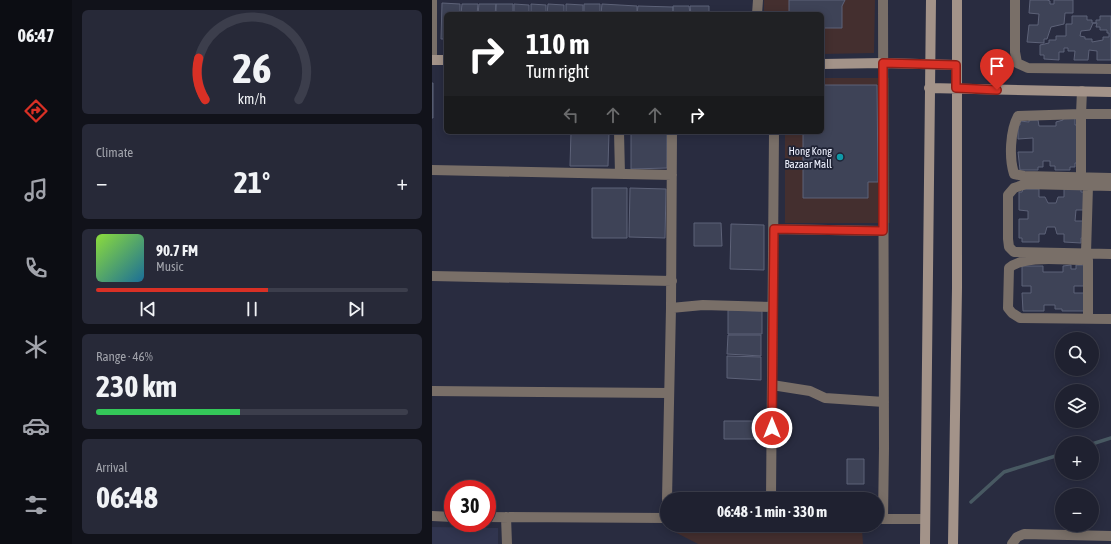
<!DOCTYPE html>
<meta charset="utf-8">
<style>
:root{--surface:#1f2130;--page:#272938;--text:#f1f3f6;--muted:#a1a3ab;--line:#3c3e4c;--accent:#d93025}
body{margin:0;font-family:"Asap Condensed",sans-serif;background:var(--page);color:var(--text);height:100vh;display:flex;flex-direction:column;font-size:15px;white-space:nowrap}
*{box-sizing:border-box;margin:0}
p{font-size:13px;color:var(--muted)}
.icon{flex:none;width:22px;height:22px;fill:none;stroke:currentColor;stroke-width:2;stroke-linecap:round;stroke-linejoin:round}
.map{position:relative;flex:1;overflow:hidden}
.drawer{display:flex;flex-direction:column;gap:10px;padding:10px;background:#11121a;width:360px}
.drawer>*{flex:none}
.top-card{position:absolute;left:12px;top:12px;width:380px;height:122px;border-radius:6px;box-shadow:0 2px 10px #0003,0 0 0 1px var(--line);background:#202124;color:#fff;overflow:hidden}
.controls{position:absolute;left:623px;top:332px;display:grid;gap:8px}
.controls a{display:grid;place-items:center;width:44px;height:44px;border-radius:50%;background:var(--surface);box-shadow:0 2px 10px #0003,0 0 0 1px var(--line);font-size:20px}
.speed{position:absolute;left:12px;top:480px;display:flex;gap:8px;font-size:20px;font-weight:700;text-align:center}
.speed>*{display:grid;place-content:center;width:52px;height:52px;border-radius:50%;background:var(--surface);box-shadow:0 2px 10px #0003,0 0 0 1px var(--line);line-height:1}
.speed .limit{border:6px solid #d22;background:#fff;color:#111}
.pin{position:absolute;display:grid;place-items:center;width:34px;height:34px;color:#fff;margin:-41px -17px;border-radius:50% 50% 50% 0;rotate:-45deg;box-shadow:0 0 4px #0007}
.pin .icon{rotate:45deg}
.me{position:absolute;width:44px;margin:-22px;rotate:0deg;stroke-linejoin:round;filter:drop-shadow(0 0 3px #0008)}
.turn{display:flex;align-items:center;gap:14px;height:84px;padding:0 16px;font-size:18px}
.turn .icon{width:52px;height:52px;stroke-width:2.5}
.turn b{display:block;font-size:28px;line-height:34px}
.lanes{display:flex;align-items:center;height:38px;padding:0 16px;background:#0003;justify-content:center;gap:20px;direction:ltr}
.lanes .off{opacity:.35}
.big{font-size:30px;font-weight:700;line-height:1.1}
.drawer .widget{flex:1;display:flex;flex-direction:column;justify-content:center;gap:6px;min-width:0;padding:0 14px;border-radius:6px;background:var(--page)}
.drawer .dial{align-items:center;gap:0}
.dial svg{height:104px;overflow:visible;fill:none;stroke:var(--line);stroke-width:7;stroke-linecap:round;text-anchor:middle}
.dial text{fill:var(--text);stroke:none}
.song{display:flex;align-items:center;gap:12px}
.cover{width:48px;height:48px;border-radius:6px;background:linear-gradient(135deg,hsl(90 70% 55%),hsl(200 70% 35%))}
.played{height:4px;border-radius:2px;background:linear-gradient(90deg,var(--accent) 55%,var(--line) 55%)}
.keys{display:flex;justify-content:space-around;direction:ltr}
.heat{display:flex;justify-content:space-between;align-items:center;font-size:22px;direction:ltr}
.charge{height:6px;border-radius:3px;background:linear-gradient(90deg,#34c759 46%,var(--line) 0)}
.trip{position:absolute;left:228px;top:492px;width:224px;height:40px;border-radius:20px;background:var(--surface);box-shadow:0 2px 10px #0003,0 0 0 1px var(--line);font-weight:700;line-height:40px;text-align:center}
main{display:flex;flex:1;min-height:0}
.tabs{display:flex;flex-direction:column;width:72px;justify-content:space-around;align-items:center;background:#0c0d13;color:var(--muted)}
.tabs .icon{width:28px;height:28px}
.tabs .active{color:var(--accent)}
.tabs b{font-size:18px;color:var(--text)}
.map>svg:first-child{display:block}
.commercial{fill:#442f2f}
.built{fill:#31354f}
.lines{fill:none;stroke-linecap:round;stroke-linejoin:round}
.stream{stroke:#485962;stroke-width:3.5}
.building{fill:#3e4357;stroke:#5d6278;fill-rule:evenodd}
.street{stroke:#796f68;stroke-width:10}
.secondary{stroke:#a39389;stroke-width:10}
.route-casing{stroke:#8d1f18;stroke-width:10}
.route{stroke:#d93025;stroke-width:7}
.culture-dot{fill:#0f9aa8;stroke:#1f2335;stroke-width:1.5}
.labels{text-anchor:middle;stroke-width:3.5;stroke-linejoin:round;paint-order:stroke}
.poi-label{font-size:11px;fill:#eff2ff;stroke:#1f2335;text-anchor:end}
</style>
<main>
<nav class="tabs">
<b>06:47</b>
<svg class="icon active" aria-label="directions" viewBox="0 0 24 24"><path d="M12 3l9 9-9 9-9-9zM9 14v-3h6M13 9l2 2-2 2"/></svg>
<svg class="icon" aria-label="music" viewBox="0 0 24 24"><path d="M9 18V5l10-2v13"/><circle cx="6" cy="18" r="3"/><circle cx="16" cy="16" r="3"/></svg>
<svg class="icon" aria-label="phone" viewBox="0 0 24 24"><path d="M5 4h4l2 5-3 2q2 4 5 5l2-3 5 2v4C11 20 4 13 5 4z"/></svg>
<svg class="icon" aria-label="climate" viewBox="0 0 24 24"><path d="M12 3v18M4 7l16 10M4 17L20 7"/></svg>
<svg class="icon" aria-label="car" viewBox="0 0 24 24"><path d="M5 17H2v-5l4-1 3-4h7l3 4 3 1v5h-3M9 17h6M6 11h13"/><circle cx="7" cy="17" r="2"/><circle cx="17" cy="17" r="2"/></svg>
<svg class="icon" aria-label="filters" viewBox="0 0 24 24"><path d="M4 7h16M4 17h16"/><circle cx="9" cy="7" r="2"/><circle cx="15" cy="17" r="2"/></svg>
</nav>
<section class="drawer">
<div class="widget dial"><svg viewBox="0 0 100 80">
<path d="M14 69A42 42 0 1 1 86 69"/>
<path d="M14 69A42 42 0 0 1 9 37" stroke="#d93025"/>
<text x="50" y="56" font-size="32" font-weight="700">26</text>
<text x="50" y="72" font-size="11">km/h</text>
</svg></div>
<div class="widget"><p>Climate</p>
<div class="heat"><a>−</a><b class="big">21°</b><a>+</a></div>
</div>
<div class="widget">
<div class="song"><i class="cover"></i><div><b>90.7 FM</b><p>Music</p></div></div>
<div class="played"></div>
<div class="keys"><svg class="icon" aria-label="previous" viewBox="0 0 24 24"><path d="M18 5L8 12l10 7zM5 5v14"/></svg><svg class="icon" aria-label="pause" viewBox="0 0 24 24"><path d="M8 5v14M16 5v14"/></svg><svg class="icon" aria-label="next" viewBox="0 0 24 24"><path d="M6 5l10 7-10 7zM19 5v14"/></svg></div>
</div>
<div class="widget"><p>Range · 46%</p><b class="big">230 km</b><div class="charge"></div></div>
<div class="widget"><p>Arrival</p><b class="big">06:48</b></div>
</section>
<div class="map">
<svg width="679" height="544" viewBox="0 0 679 544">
<rect width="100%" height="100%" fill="#292c40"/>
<!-- commercial -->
<path class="commercial" d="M332,0H443L442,53L390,54V14H332Z
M390,78H457L458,223H353V132H390Z
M430,529L431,544H266L241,531Z"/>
<!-- built -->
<path class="built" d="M0,527L66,528V544H0Z"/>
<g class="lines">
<!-- stream -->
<path class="stream" d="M660,444L679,438
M539,502L572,472L630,454"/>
</g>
<!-- building -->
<path class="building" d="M357,0H413L410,6V28H390V14H357Z
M598,0H615L618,1V4H622V0H641V13H633L632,24L619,27L615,39H612V43L595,42L597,25H606L607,14L597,13Z
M10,3L28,4V14H14V39H9Z
M30,4H46L45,14H29Z
M47,4H64L63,14H46Z
M64,4H81V14H64Z
M82,4L97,5V14H82Z
M99,4L114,5V14H99Z
M116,4L132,5V14H115Z
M134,4L151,5V14H134Z
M152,4H168V14H152Z
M170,4L205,6V14H169Z
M206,6L241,7V14H205Z
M241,6H257L258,14H241Z
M258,6H277V14H259Z
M640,16H655V20H660V23H664V20H668V16H679V60H665V51L657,50L656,60H642L643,51H636V48H632V52H627V60L612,59V55H608V45L617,43V40H624V36H634V24H640ZM661,23H665L664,27H668V30H675V33H677V37H671V40L660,42V39H653V37L648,36L649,31L658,30Z
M0,83H1V118H0Z
M390,85H445L446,182H436V198H371V132H390Z
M631,118H643V125H645L646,163H643V167H638V170H623V166H618V161H611V167H606V170H588L586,152H601V138L586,139V125H588V121L597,122V120H606L607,126H624V122L631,120Z
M139,132H177L176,166H138Z
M199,132H235V168L199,169Z
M160,188H195V238H160Z
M198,188L234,189L233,238L197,237Z
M591,189H607V197H613L616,203H624L626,197H632V189H649V192H652V210H644L643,221H652V238H649V243L632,242V234H625L623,227H615L613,234H607V242H590V238H587V219H596V211L587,210V192H590Z
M262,223H289L290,246H262Z
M299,224L332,225V270L298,269Z
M639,265V269H644V265H653V286H642V293H653V311H630V309H623V305H612V311H591L590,293H599V286H590V266H611V272H631V266Z
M296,310L330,311V334H296Z
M296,335H329V356L295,354Z
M295,356L329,357V380L295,378Z
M292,421H323V439H292Z
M415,459H432V484H415Z"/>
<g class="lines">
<!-- street -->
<path class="street" d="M0,0V60
M451,0L452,448L451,519
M583,0V52L585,63L596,68L679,69
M325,14L326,0
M650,91L649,114L586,116C578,131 577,158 582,174L592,176L679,178
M187,132L188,174
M0,170L240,175
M649,178V114H679
M679,186L594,184L582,188L576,195V239L577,247L582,252L679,254
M342,229L451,231
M654,253L656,186
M650,260C629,260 592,255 577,268L576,308L580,313L588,318L679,319
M0,276L240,281
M239,308L271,305L341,307
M656,318V260
M340,385L378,391L393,398L452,402
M0,391L237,393
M235,499L239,308L240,132
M339,499L342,132
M0,516L21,517
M55,517L235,518
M74,517L75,544
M234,518L235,501
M445,519H493
M580,544L585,537L592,534L679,536"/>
<!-- secondary -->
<path class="secondary" d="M0,60H14
M390,64L451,63L524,65
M497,88L679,92
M493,544L499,0
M521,544L525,288V0"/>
</g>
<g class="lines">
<defs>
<path id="route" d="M340,428L342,229L451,231V63L524,65V88L565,90"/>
</defs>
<!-- route casing -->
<use href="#route" class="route-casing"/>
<!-- route -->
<use href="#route" class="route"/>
</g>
<!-- markers -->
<circle class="culture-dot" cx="408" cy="157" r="4"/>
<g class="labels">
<!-- poi labels -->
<g class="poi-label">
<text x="400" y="155">Hong Kong<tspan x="400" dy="13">Bazaar Mall</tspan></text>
</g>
</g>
</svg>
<div class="controls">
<a><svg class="icon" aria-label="search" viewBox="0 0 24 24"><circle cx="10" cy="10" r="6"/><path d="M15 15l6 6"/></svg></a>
<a><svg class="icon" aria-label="layers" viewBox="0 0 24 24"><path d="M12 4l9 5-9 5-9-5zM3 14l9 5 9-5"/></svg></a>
<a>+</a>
<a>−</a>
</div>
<div class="speed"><div class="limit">30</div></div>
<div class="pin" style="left:565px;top:90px;background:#d93025"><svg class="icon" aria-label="arrive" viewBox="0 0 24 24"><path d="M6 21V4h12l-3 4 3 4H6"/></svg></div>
<svg class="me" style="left:340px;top:428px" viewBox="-20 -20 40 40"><circle r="17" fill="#d93025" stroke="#fff" stroke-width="3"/><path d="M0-11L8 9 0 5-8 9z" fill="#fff"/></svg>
<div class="trip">06:48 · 1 min · 330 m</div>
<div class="top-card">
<div class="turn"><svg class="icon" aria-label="right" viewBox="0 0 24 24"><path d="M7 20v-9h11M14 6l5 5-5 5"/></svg><div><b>110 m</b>Turn right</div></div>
<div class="lanes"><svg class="icon off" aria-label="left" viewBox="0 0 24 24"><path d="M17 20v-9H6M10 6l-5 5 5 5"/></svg><svg class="icon off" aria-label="ahead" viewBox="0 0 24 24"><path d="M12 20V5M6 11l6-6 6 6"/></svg><svg class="icon off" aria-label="ahead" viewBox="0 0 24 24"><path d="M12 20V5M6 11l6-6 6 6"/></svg><svg class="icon" aria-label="right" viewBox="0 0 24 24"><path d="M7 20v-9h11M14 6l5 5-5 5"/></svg></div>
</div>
</div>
</main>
